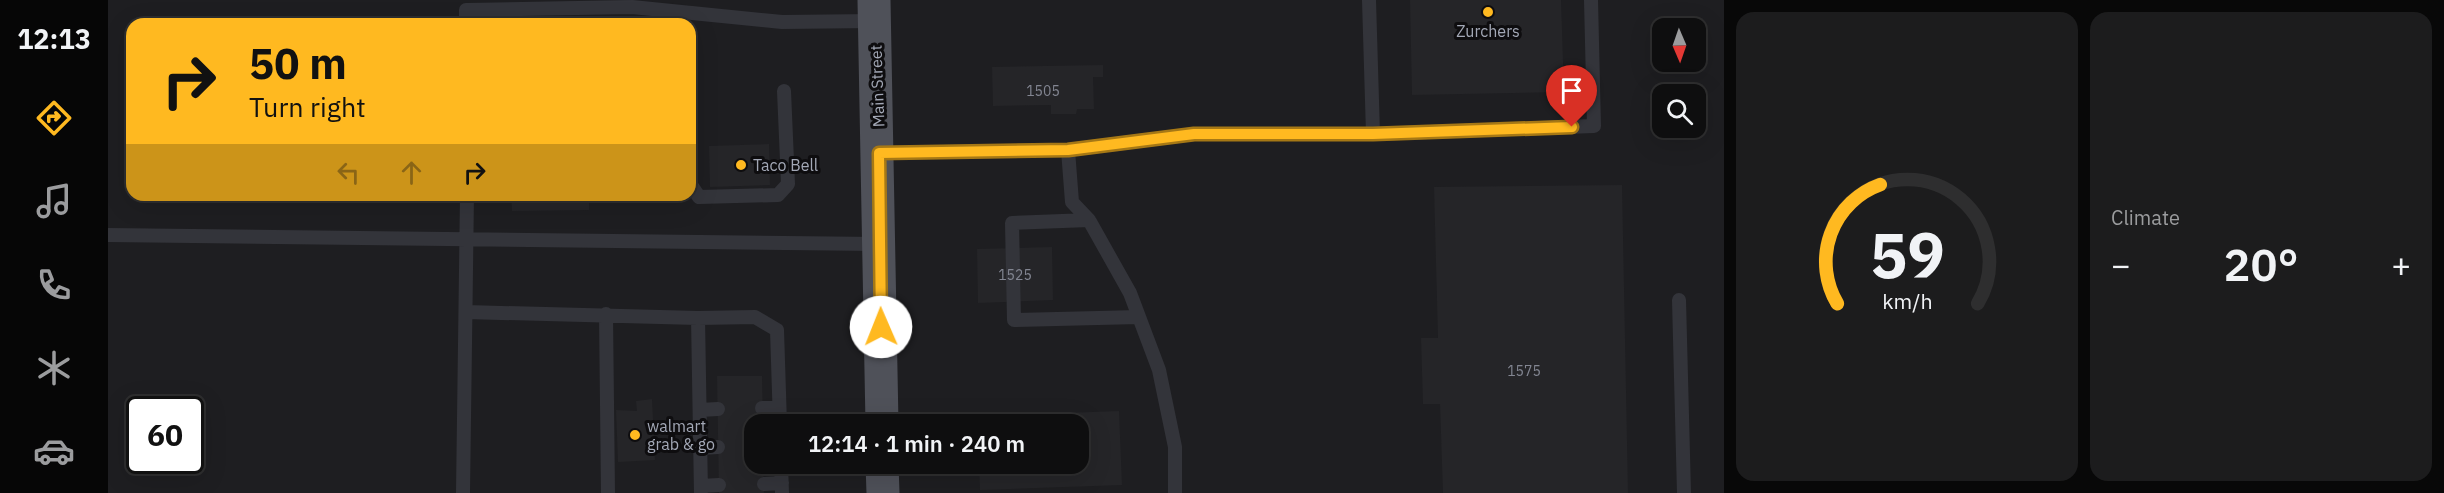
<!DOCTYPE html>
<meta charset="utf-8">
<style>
:root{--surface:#0e0e0f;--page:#1c1c1d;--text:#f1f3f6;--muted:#9b9c9e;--line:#2e2e2f;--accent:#ffb920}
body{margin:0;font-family:"IBM Plex Sans",sans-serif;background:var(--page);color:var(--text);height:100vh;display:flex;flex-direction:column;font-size:22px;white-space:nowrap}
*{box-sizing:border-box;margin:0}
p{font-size:20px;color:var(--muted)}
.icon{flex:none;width:33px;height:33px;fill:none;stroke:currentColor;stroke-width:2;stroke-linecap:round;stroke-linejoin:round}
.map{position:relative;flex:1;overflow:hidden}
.drawer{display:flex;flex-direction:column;gap:12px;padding:12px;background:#080808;width:720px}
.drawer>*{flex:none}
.guide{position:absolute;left:18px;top:18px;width:570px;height:183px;border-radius:18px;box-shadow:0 6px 24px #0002,0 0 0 2px var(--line);background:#ffb920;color:#111;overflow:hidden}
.needle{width:39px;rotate:178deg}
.fabs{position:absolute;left:1544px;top:18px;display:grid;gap:12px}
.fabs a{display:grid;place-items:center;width:54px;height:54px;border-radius:12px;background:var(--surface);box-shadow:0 6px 24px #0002,0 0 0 2px var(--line);font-size:30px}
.speed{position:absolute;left:18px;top:396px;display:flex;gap:12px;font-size:30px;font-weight:700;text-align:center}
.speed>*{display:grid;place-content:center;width:78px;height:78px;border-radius:50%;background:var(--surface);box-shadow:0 6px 24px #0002,0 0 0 2px var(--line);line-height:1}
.speed .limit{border:3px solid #111;border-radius:9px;background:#fff;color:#111}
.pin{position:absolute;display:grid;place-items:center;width:51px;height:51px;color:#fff;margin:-62px -26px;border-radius:50% 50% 50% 0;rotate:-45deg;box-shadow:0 0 6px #0007}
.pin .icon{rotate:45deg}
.me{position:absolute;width:66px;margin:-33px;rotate:359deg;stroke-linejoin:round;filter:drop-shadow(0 0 4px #0008)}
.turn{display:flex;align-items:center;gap:21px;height:126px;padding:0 24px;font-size:27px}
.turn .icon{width:78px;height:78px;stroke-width:2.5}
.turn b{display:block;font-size:42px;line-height:51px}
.lanes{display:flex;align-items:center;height:57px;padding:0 24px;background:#0003;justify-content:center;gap:30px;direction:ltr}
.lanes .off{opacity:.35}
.big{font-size:45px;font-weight:600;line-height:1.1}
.drawer .tile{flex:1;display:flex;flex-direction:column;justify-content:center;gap:9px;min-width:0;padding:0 21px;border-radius:18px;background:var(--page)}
.drawer .dial{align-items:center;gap:0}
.dial svg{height:156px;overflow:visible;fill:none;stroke:var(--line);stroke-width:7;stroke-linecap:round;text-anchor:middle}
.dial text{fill:var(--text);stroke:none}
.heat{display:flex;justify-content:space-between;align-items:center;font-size:33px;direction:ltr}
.drawer .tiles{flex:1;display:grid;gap:12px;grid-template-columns:repeat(2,1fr)}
.trip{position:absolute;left:636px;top:414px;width:345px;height:60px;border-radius:18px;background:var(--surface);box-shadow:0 6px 24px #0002,0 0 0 2px var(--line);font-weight:600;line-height:60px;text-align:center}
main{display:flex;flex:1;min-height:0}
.dock{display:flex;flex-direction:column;width:108px;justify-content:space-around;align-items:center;background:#060606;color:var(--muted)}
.dock .icon{width:42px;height:42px}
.dock .on{color:var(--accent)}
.dock b{font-size:27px;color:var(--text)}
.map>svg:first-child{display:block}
.built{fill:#1e1e21;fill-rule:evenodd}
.building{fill:#252528}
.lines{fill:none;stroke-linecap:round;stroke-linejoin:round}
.service{stroke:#33343a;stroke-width:14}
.primary{stroke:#4f5159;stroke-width:33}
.route-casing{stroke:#a67815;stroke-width:15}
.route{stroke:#ffb920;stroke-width:10}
.poi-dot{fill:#ffb920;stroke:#0e0d0f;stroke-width:2}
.labels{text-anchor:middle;stroke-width:6;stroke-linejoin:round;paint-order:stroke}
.number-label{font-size:14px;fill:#838692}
.poi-label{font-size:16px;fill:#a3a8b6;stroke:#0e0d0f;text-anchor:start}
.street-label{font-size:16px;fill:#a3a8b6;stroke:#0e0d0f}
</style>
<main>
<nav class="dock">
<b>12:13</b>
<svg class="icon on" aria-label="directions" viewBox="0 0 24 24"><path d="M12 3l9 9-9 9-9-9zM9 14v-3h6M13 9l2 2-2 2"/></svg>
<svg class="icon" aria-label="music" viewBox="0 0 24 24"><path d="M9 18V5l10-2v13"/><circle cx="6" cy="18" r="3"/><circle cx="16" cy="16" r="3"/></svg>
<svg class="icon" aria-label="phone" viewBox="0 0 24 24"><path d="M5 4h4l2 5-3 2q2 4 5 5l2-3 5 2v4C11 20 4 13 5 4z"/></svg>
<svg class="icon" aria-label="climate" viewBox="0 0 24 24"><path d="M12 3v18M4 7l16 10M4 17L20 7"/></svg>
<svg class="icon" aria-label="car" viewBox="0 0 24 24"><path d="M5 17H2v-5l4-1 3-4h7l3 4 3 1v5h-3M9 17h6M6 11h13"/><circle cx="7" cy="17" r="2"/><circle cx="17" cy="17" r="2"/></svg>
</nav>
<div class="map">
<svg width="1616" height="493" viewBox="0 0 1616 493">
<rect width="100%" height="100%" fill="#121214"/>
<!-- built -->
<path class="built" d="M0,0H1616V493H0ZM24,24H582V195H24ZM1554,28H1587V62H1554ZM1554,94H1587V128H1554ZM32,410H82V460H32ZM646,424H970V464H646Z"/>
<!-- building -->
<path class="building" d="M1302,0H1453L1456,92L1304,95Z
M995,65V77H985L986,109H969L968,114H943V105L885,106L884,67Z
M661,144L662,185L602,187L601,146Z
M1514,185L1520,493H1335L1332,404H1315L1313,338H1330L1326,187Z
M403,195H481V210L404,211Z
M944,247L945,300L870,303L869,249Z
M609,376H654L655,424H646V464H655L656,493H611Z
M544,399L547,460L510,462L508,410L529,411L528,401Z
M1011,411L1014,485L872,490L871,464H970V424H870L869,416Z"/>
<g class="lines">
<!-- service -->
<path class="service" d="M358,24V10L524,7L674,22L766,21
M1265,134L1486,126L1483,0
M960,150L964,202L981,220L1022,293L1051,370L1067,447V493
M771,153L960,150L1086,134H1265L1261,0
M582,166L583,185L591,197L670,195L680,184L676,91
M981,220L904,223L906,320L1031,317
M0,235L770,244
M1571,300L1576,493
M358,312L590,318L647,317L669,330L672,424
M498,314L500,493
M590,318L593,493
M654,408H671
M592,410L610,409
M592,448L610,447
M673,464L674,493
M656,484L674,483
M593,486L611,485
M355,493L359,195"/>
<!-- primary -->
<path class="primary" d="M766,0L774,424
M774,464L775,493"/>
</g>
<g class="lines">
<defs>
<path id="route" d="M773,327L771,153L960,150L1086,134H1265L1464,127"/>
</defs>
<!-- route casing -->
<use href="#route" class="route-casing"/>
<!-- route -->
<use href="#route" class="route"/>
</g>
<!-- markers -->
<g class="poi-dot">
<circle cx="1380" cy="12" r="6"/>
<circle cx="633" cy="165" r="6"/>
<circle cx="527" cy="435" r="6"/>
</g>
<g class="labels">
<!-- number labels -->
<g class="number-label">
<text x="935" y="96">1505</text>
<text x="907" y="280">1525</text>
<text x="1416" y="376">1575</text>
</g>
<!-- poi labels -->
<g class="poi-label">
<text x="1380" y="37" text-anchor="middle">Zurchers</text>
<text x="645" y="171">Taco Bell</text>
<text x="539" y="432">walmart<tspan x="539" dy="18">grab &amp; go</tspan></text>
</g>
<!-- street labels -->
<g class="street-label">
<text transform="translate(769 86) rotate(-92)" y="6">Main Street</text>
</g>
</g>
</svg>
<div class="fabs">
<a><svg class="needle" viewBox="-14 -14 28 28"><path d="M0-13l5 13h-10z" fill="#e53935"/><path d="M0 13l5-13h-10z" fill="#9b9c9e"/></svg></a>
<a><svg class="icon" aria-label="search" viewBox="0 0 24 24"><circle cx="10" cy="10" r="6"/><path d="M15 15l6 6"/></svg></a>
</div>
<div class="speed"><div class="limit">60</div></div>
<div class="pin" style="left:1464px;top:127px;background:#d93025"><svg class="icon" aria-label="arrive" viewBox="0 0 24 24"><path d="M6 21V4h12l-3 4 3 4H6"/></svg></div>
<svg class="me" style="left:773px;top:327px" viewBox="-20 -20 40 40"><circle r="19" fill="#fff"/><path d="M0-13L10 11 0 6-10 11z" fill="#ffb920"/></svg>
<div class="trip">12:14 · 1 min · 240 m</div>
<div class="guide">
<div class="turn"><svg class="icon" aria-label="right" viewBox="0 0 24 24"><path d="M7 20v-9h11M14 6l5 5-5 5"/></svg><div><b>50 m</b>Turn right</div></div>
<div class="lanes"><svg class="icon off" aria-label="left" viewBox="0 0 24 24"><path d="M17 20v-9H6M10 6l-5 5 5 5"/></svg><svg class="icon off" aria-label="ahead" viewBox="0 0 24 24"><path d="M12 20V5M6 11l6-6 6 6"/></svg><svg class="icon" aria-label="right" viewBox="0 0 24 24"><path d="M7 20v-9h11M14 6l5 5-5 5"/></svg></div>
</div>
</div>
<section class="drawer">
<div class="tiles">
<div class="tile dial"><svg viewBox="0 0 100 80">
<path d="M14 69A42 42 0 1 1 86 69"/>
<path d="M14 69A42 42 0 0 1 36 8" stroke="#ffb920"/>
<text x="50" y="56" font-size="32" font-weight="700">59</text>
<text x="50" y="72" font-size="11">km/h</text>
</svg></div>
<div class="tile"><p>Climate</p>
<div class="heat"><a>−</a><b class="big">20°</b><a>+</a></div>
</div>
</div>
</section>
</main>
